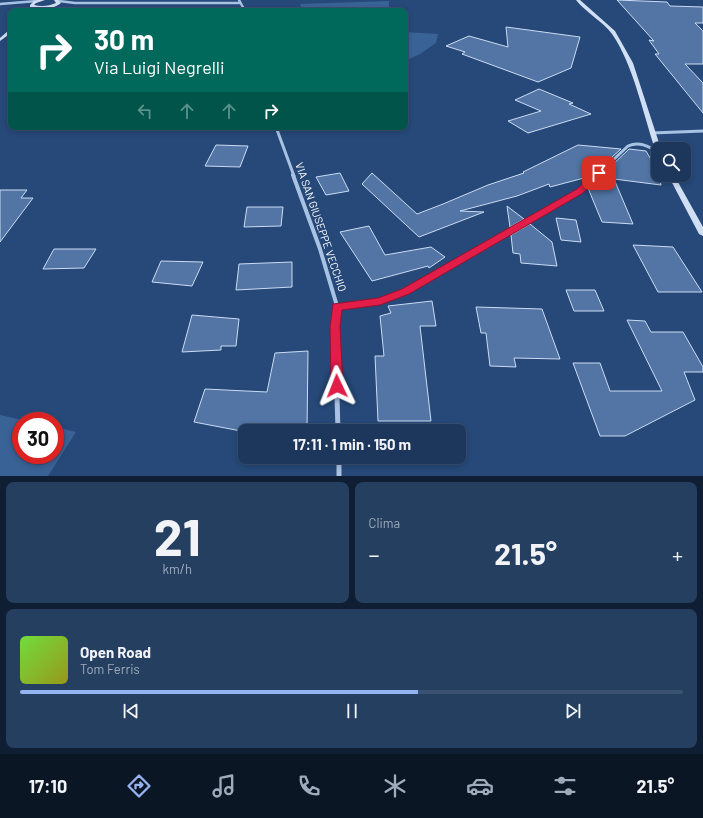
<!DOCTYPE html>
<html lang="it">
<meta charset="utf-8">
<style>
:root{--surface:#1c375b;--page:#253f61;--text:#f1f3f6;--muted:#a0acbb;--line:#3a5171;--accent:#95b2f1}
body{margin:0;font-family:Barlow,sans-serif;background:var(--page);color:var(--text);height:100vh;display:flex;flex-direction:column;font-size:15px;white-space:nowrap}
*{box-sizing:border-box;margin:0}
p{font-size:13px;color:var(--muted)}
.icon{flex:none;width:22px;height:22px;fill:none;stroke:currentColor;stroke-width:2;stroke-linecap:round;stroke-linejoin:round}
.map{position:relative;height:476px;overflow:hidden}
.panel{display:flex;flex-direction:column;gap:6px;padding:6px;background:#0f1e32;flex:1}
.panel>*{flex:none}
.top-card{position:absolute;left:8px;top:8px;width:400px;height:122px;border-radius:8px;box-shadow:0 2px 6px #0003,0 0 0 1px var(--line);background:#00695c;color:#fff;overflow:hidden}
.buttons{position:absolute;left:651px;top:142px;display:grid;gap:8px}
.buttons a{display:grid;place-items:center;width:40px;height:40px;border-radius:8px;background:var(--surface);box-shadow:0 2px 6px #0003,0 0 0 1px var(--line);font-size:20px}
.speed{position:absolute;left:12px;top:412px;display:flex;gap:8px;font-size:20px;font-weight:700;text-align:center}
.speed>*{display:grid;place-content:center;width:52px;height:52px;border-radius:50%;background:var(--surface);box-shadow:0 2px 6px #0003,0 0 0 1px var(--line);line-height:1}
.speed .limit{border:6px solid #d22;background:#fff;color:#111}
.pin{position:absolute;display:grid;place-items:center;width:34px;height:34px;color:#fff;margin:-17px;border-radius:8px;box-shadow:0 2px 6px #0006}
.me{position:absolute;width:44px;margin:-22px;rotate:358deg;stroke-linejoin:round;filter:drop-shadow(0 0 3px #0008)}
.turn{display:flex;align-items:center;gap:14px;height:84px;padding:0 20px;font-size:18px}
.turn .icon{width:52px;height:52px;stroke-width:2.5}
.turn b{display:block;font-size:28px;line-height:34px}
.lanes{display:flex;align-items:center;height:38px;padding:0 20px;background:#0003;justify-content:center;gap:20px;direction:ltr}
.lanes .off{opacity:.35}
.big{font-size:30px;font-weight:700;line-height:1.1}
.panel .widget{flex:1;display:flex;flex-direction:column;justify-content:center;gap:6px;min-width:0;padding:0 14px;border-radius:8px;background:var(--page)}
.panel .dial{align-items:center;gap:0}
.dial b{font-size:52px;line-height:1}
.song{display:flex;align-items:center;gap:12px}
.cover{width:48px;height:48px;border-radius:6px;background:linear-gradient(135deg,hsl(100 70% 55%),hsl(60 70% 35%))}
.played{height:4px;border-radius:2px;background:linear-gradient(90deg,var(--accent) 60%,var(--line) 60%)}
.keys{display:flex;justify-content:space-around;direction:ltr}
.heat{display:flex;justify-content:space-between;align-items:center;font-size:22px;direction:ltr}
.panel .tiles{flex:1;display:grid;gap:6px;grid-template-columns:1fr 1fr}
.widget:last-child{grid-column:span 2}
.trip{position:absolute;left:238px;top:424px;width:228px;height:40px;border-radius:8px;background:var(--surface);box-shadow:0 2px 6px #0003,0 0 0 1px var(--line);font-weight:700;line-height:40px;text-align:center}
.menu{display:flex;height:64px;justify-content:space-around;align-items:center;background:#0b1624;color:var(--muted)}
.menu .icon{width:28px;height:28px}
.menu .on{color:var(--accent)}
.menu b{font-size:18px;color:var(--text)}
.map>svg:first-child{display:block}
.green{fill:#396296}
.building{fill:#5275a5;stroke:#cbdcf3}
.lines{fill:none;stroke-linecap:round;stroke-linejoin:round}
.street-far3{stroke:#a8c2e3;stroke-width:2.5}
.street-far2{stroke:#a8c2e3;stroke-width:3}
.street-far1{stroke:#a8c2e3;stroke-width:4}
.street{stroke:#a8c2e3;stroke-width:5}
.secondary{fill:#d1dff4;fill-rule:evenodd}
.route{fill:#e11d48;stroke:#92132f}
.labels{text-anchor:middle;stroke-width:3.5;stroke-linejoin:round;paint-order:stroke}
.street-label{font-size:11px;fill:#fff;stroke:#264979}
</style>
<div class="map">
<svg width="703" height="476" viewBox="0 0 703 476">
<rect width="100%" height="100%" fill="#264979"/>
<!-- green -->
<path class="green" d="M389,1V11H303L300,4Z
M405,32L438,34L436,43L420,54L405,61Z
M0,415L27,421H21V455H55V427L76,432L48,476H0Z"/>
<!-- building -->
<path class="building" d="M617,0L667,2L670,6L703,7V23H695L703,31V64H685L703,83V113L655,54H659L649,40L654,41Z
M506,27L580,37L571,68L538,82L462,54L465,52L446,46L469,36L508,47Z
M539,89L573,103L569,104L591,114L528,133L508,121L541,111L515,100Z
M216,145L248,146L240,167L205,166Z
M578,145L621,149L585,181L584,178L550,187L549,184L517,196L460,211L484,212L419,237L362,184L372,173L417,214L443,204L488,185L524,173L523,172Z
M629,149L646,151L658,171L661,185L614,179L633,224L602,222L588,188Z
M340,173L349,191L326,195L316,177Z
M0,190H27L21,198H33L0,242Z
M507,206L524,219L510,227Z
M247,207H283L281,226L244,227Z
M556,218L576,220L581,242L561,240Z
M530,224L552,242L557,266L521,263L520,254L513,253L511,235Z
M369,226L385,255L431,247L445,257L429,268L428,266L372,281L340,232Z
M633,245L673,247L702,292H658Z
M54,249H96L84,268L43,269Z
M161,261L203,262L192,286L152,282Z
M292,262V287L236,290L239,264Z
M566,290H595L604,311H574Z
M432,301L436,326H420L431,421H378L375,356H384L380,316L391,313L388,306Z
M476,307L542,309L560,359L514,358L516,367L490,366L486,333H481Z
M192,315L239,319L236,346H221V350L182,352Z
M627,320L645,321L651,332H683L703,367V372H684L695,400L625,436H600L573,363H600L610,391H662Z
M308,351L307,431H241L194,422L205,389L267,392L275,353Z"/>
<g class="lines">
<!-- street-far3 -->
<path class="street-far3" d="M239,0L245,11
M59,1L75,3H240
M0,4L37,1"/>
<!-- street-far2 -->
<path class="street-far2" d="M276,127L294,176
M652,133L703,131
M596,176L628,146C639,141 648,146 658,152"/>
<!-- street-far1 -->
<path class="street-far1" d="M293,175L320,249L337,306
M346,306L380,302L406,291L580,191L597,175"/>
<!-- street -->
<path class="street" d="M336,305L335,327L338,431
M337,307L354,305
M339,457V476"/>
<!-- secondary -->
<path class="secondary" d="M38,0H45L36,3L34,5C42,7 49,6 56,3L54,0H58L61,3C52,10 40,10 30,7V5L34,1Z
M576,0H580L615,31L633,63L661,149H658V151L655,149C643,113 633,64 612,34C604,22 586,13 576,0Z
M9,30H11V33L0,41V38Z
M668,175H674L703,227V236L699,234Z"/>
</g>
<!-- route -->
<path class="route" d="M596,171H599L603,173L583,193L409,294L380,305L342,310L340,327L343,386L341,390L337,391L332,390L331,386L330,327L333,304L378,298L402,289L577,189Z"/>
<g class="labels">
<!-- street labels -->
<g class="street-label">
<text transform="translate(321 227) rotate(71)" y="4">VIA SAN GIUSEPPE VECCHIO</text>
</g>
</g>
</svg>
<div class="buttons">
<a><svg class="icon" aria-label="search" viewBox="0 0 24 24"><circle cx="10" cy="10" r="6"/><path d="M15 15l6 6"/></svg></a>
</div>
<div class="speed"><div class="limit">30</div></div>
<div class="pin" style="left:599px;top:173px;background:#d93025"><svg class="icon" aria-label="arrive" viewBox="0 0 24 24"><path d="M6 21V4h12l-3 4 3 4H6"/></svg></div>
<svg class="me" style="left:337px;top:386px" viewBox="-20 -20 40 40"><path d="M0-17L14 15 0 8-14 15z" fill="#e11d48" stroke="#fff" stroke-width="4"/></svg>
<div class="trip">17:11 · 1 min · 150 m</div>
<div class="top-card">
<div class="turn"><svg class="icon" aria-label="right" viewBox="0 0 24 24"><path d="M7 20v-9h11M14 6l5 5-5 5"/></svg><div><b>30 m</b>Via Luigi Negrelli</div></div>
<div class="lanes"><svg class="icon off" aria-label="left" viewBox="0 0 24 24"><path d="M17 20v-9H6M10 6l-5 5 5 5"/></svg><svg class="icon off" aria-label="ahead" viewBox="0 0 24 24"><path d="M12 20V5M6 11l6-6 6 6"/></svg><svg class="icon off" aria-label="ahead" viewBox="0 0 24 24"><path d="M12 20V5M6 11l6-6 6 6"/></svg><svg class="icon" aria-label="right" viewBox="0 0 24 24"><path d="M7 20v-9h11M14 6l5 5-5 5"/></svg></div>
</div>
</div>
<section class="panel">
<div class="tiles">
<div class="widget dial"><b>21</b><p>km/h</p></div>
<div class="widget"><p>Clima</p>
<div class="heat"><a>−</a><b class="big">21.5°</b><a>+</a></div>
</div>
<div class="widget">
<div class="song"><i class="cover"></i><div><b>Open Road</b><p>Tom Ferris</p></div></div>
<div class="played"></div>
<div class="keys"><svg class="icon" aria-label="previous" viewBox="0 0 24 24"><path d="M18 5L8 12l10 7zM5 5v14"/></svg><svg class="icon" aria-label="pause" viewBox="0 0 24 24"><path d="M8 5v14M16 5v14"/></svg><svg class="icon" aria-label="next" viewBox="0 0 24 24"><path d="M6 5l10 7-10 7zM19 5v14"/></svg></div>
</div>
</div>
</section>
<nav class="menu">
<b>17:10</b>
<svg class="icon on" aria-label="directions" viewBox="0 0 24 24"><path d="M12 3l9 9-9 9-9-9zM9 14v-3h6M13 9l2 2-2 2"/></svg>
<svg class="icon" aria-label="music" viewBox="0 0 24 24"><path d="M9 18V5l10-2v13"/><circle cx="6" cy="18" r="3"/><circle cx="16" cy="16" r="3"/></svg>
<svg class="icon" aria-label="phone" viewBox="0 0 24 24"><path d="M5 4h4l2 5-3 2q2 4 5 5l2-3 5 2v4C11 20 4 13 5 4z"/></svg>
<svg class="icon" aria-label="climate" viewBox="0 0 24 24"><path d="M12 3v18M4 7l16 10M4 17L20 7"/></svg>
<svg class="icon" aria-label="car" viewBox="0 0 24 24"><path d="M5 17H2v-5l4-1 3-4h7l3 4 3 1v5h-3M9 17h6M6 11h13"/><circle cx="7" cy="17" r="2"/><circle cx="17" cy="17" r="2"/></svg>
<svg class="icon" aria-label="filters" viewBox="0 0 24 24"><path d="M4 7h16M4 17h16"/><circle cx="9" cy="7" r="2"/><circle cx="15" cy="17" r="2"/></svg>
<b>21.5°</b>
</nav>
